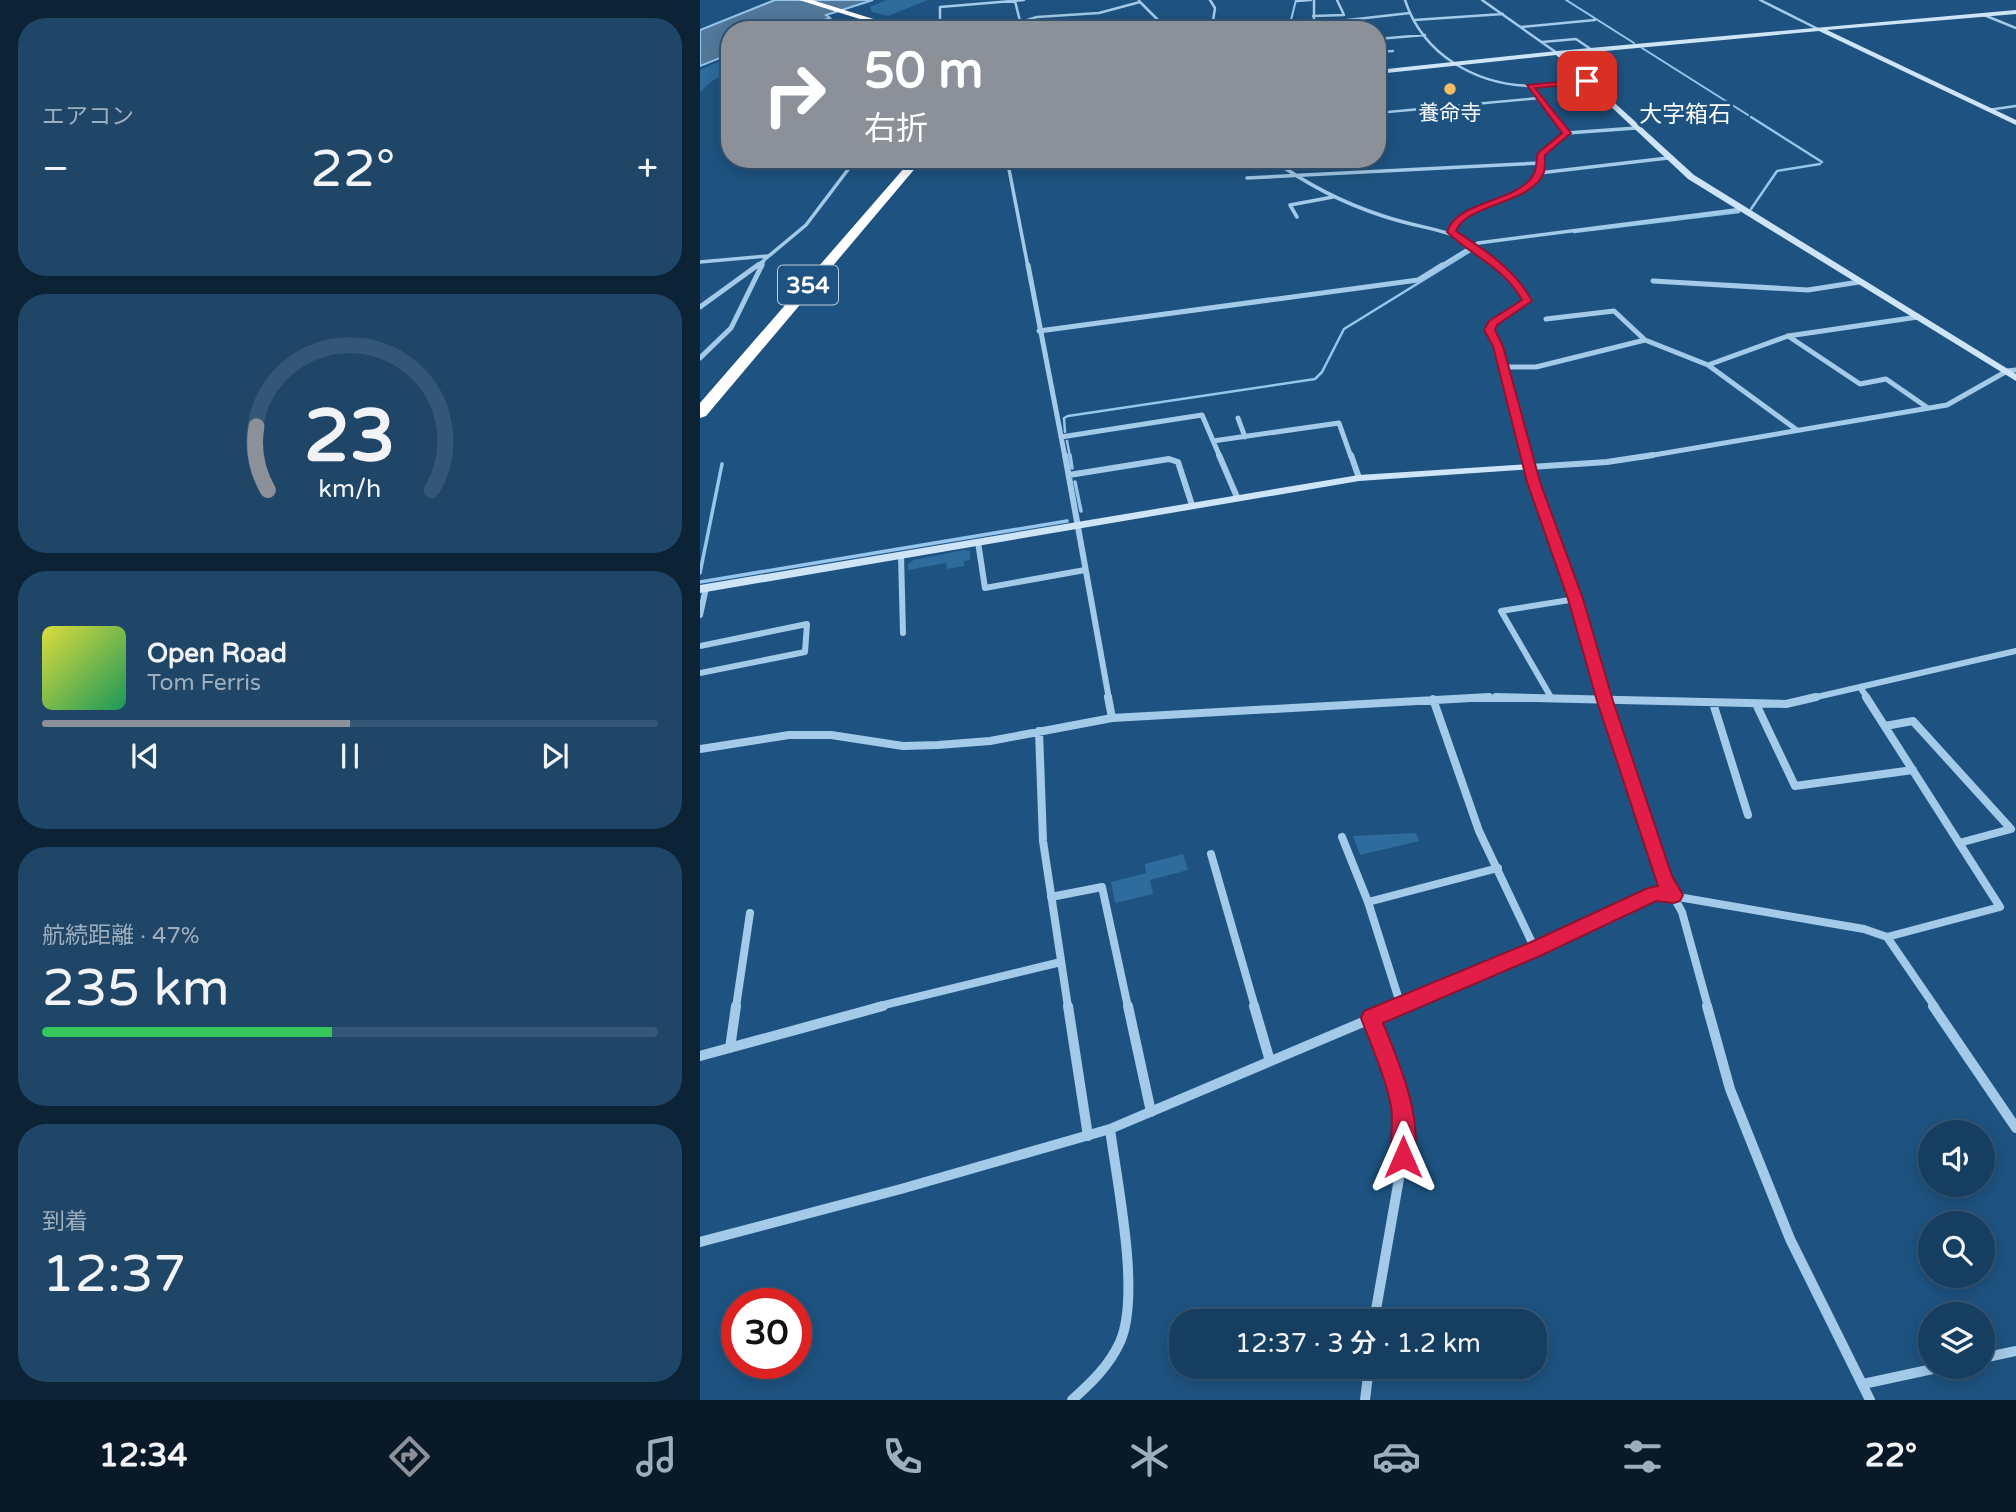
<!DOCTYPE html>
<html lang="ja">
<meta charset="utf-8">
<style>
:root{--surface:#163e61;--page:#1f4567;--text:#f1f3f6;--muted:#9eaebd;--line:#355776;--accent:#8c9099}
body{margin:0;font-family:"Varela Round","Noto Sans JP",sans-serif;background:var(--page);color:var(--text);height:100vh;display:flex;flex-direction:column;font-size:26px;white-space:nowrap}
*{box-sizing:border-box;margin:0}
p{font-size:23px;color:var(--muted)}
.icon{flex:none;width:38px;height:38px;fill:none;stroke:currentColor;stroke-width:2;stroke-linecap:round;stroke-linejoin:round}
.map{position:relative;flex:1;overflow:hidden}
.details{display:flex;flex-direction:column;gap:18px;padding:18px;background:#0c2235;width:700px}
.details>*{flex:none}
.top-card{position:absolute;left:21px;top:21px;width:665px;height:147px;border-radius:28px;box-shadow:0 4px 18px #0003,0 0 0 2px var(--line);background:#8c9099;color:#fff;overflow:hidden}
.buttons{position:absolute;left:1218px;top:1120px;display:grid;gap:14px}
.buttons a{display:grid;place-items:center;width:77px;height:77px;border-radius:50%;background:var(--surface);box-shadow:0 4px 18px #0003,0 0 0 2px var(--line);font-size:35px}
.speed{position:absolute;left:21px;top:1288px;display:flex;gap:14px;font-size:35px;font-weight:700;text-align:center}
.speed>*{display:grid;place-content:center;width:91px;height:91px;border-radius:50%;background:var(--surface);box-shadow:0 4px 18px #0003,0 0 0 2px var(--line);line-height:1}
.speed .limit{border:10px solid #d22;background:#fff;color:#111}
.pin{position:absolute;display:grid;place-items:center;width:60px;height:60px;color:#fff;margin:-30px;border-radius:14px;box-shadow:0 4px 10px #0006}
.me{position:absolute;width:77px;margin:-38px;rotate:0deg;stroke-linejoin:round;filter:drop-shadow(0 0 5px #0008)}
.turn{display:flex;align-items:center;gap:24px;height:147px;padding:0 28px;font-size:32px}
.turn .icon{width:91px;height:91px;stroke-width:2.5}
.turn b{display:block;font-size:49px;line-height:60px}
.big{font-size:52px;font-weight:600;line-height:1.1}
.details .card{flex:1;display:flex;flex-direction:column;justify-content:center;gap:10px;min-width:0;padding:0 24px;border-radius:28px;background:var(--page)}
.details .dial{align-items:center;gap:0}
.dial svg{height:182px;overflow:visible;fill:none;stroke:var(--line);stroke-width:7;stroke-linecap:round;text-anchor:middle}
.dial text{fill:var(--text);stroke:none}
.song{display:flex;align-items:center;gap:21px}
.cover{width:84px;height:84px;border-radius:10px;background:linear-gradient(135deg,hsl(60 70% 55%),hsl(150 70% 35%))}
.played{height:7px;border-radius:4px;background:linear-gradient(90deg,var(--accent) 50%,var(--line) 50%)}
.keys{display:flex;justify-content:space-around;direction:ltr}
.heat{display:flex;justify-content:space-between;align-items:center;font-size:38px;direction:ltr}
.charge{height:10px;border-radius:5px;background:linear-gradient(90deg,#34c759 47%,var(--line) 0)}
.trip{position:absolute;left:469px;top:1309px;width:378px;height:70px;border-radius:28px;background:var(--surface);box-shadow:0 4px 18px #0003,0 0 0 2px var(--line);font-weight:600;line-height:70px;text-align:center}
.menu{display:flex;height:112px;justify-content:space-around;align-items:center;background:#091927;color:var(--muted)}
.menu .icon{width:49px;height:49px}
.menu .current{color:var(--accent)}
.menu b{font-size:32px;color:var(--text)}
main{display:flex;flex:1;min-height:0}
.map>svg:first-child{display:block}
.green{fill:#2d6c9d}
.water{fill:#52799b;stroke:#96c6eb;stroke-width:2}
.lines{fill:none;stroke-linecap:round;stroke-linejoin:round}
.stream-far2{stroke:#96c6eb;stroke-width:2}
.stream-far1{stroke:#96c6eb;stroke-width:2.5}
.stream{stroke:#96c6eb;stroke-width:3.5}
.street-far5{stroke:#a3cae9;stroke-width:2.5}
.street-far4{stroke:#a3cae9;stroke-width:3.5}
.street-far3{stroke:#a3cae9;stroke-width:5}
.street-far2{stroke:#a3cae9;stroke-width:6}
.street-far1{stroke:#a3cae9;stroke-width:8}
.street{stroke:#a3cae9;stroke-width:10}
.secondary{fill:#cee4f7;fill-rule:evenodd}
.highway{fill:#fff;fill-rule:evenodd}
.route{fill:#e11d48;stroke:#92132f;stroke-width:2}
.poi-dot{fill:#f8bd61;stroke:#1e5381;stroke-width:2.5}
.labels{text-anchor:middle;stroke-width:7;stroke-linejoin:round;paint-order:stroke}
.far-poi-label{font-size:21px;fill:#fff;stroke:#1e5381}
.far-quarter-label{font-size:23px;fill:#fff;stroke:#1e5381}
.shield{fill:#1e5381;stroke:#bccbd9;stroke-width:2}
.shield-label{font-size:23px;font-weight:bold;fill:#fff}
</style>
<main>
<section class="details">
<div class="card"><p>エアコン</p>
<div class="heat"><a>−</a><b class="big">22°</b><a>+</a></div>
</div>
<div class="card dial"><svg viewBox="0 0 100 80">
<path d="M14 69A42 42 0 1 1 86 69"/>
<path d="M14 69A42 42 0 0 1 9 41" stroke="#8c9099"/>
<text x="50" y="56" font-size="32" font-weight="700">23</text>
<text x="50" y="72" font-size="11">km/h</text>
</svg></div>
<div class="card">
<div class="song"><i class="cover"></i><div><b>Open Road</b><p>Tom Ferris</p></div></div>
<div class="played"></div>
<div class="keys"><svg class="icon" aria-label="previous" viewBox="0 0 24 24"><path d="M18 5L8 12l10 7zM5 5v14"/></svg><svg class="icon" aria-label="pause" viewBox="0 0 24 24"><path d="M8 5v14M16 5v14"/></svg><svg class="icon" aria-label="next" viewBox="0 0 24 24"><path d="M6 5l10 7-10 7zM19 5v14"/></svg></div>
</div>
<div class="card"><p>航続距離 · 47%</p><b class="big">235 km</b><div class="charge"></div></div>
<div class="card"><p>到着</p><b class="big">12:37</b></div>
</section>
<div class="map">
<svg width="1316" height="1400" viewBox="0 0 1316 1400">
<rect width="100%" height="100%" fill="#1e5381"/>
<!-- green -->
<path class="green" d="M186,0H228L188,16L172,12L170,7Z
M30,57V71L12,81L0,92V70Z
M264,550L270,551V560L264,561V566L247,569L246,563L208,570V564L214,560Z
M716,833L719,841L660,855L653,836Z
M483,854L488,870L450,880L453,894L415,903L411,882L446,873L445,864Z"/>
<!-- water -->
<path class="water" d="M75,0H173L126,15L130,18L96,30H30V54L0,66V30Z"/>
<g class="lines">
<!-- stream-far2 -->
<path class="stream-far2" d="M866,0L934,43
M552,30L590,24L596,0
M942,48L1048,115"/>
<!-- stream-far1 -->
<path class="stream-far1" d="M1051,117L1122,162
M1051,209L1077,171L1120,164
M874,232L1039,212
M365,432L364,418L368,416L615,379L622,372L644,329L772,250
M367,441L370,457"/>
<!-- stream -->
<path class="stream" d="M370,455L372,468
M375,482L381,511
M0,573L22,464
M0,582L367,521"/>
<!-- street-far5 -->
<path class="street-far5" d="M614,0V30
M705,0C723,55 776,85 832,86C851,87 869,83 887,81
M782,0L857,53
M1060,0L1120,30
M315,1L320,21
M439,1L468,30
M597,1L611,0
M1284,15L1316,28
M613,16L644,15L637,0
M714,20L803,14
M632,21L635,29L649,30
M821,27L895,20
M240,30V7L324,0
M293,30L337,17L399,13L440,2
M507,30L513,21L515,8L510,0
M559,30L710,13
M677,39L725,35
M842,42L876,39L892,50
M677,52L693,51
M830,86L855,118
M1288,110L1316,106
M677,113L839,98"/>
<!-- street-far4 -->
<path class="street-far4" d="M854,116L867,133
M307,159L328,267
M572,159C606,184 643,203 683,216C733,233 761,226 801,267
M839,173L968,158
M547,178L840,163
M597,217L590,205L633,197
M751,232C774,191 836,211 841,154L867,133L936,128
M0,262L68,256
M55,267L62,262
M61,267L64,260L106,225L156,159
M739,267L778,243L1043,209"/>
<!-- street-far3 -->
<path class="street-far3" d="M328,265L365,457
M799,265L827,301L792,323L790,330L804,367L827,457
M953,281L1108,290L1159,282
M0,307L58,265
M846,319L914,311L945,340L1008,365L1097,430
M339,331L718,280L742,265
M1088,336L1160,384L1186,379L1228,408
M0,358L31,328L62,265
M1008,365L1088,336L1218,317
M804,367H836L945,340
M538,418L545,437
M361,437L502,415L520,457
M513,441L639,423L651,457
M942,457L1247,405L1307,371L1316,370"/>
<!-- street-far2 -->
<path class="street-far2" d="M365,455L409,699
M519,455L537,497
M651,455L659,478
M827,455L876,599L904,699
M830,467L907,462L953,455
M369,475L469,459L478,462L492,505
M278,542L285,588L385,570
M201,555L203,633
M0,615L6,588
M0,646L107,624L105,652L0,673
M1160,687L1168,699
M737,699H870
M852,699L801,611L876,599
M1108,699L1316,651"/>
<!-- street-far1 -->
<path class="street-far1" d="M408,697L412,718
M796,697L1086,704L1116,697
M904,697L963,878L982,912L1008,1007
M1166,697L1300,907L1187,937
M733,699L779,831L835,949
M1013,703L1048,815
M1056,704L1095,786L1213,770
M1185,726L1213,721L1311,829L1259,843
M339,731L343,841L368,1007
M0,749L89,735H131L203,746L238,745L290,741L412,718L789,697
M642,837L668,902L701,1006
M511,854L555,1007
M351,897L402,887L428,1007
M668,902L798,868
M36,1007L50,913
M176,1007L361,962
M697,1007L835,949L955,893L1164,929L1187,937L1235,1007"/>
<!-- street -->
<path class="street" d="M368,1006L388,1136
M428,1006L451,1112
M554,1006L570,1061
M1007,1006L1030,1089L1090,1239L1170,1400
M1233,1006L1316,1128
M672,1018L697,1086L704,1134L700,1173L674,1321
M30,1048L36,1006
M0,1056L183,1006
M0,1242L201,1189L410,1129L701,1006
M1283,1358L1316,1351
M1163,1384L1242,1367
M372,1400C391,1383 409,1366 420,1342C441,1295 417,1183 410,1129
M665,1400L669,1367"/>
<!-- secondary -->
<path class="secondary" d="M1316,10V14L1127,30L1316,120V125L1119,31L862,55L994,175L1316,374V381L988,179L856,55L677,74V70L857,51Z
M830,464L834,465V469L659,481L0,593V585L659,475Z"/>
<!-- highway -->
<path class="highway" d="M99,0H112L209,30H195Z
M212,159H223L6,416L0,418V403Z"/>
</g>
<!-- route -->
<path class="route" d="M890,79L887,83L835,88L871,133L845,155C845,160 845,167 844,172C833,204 767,203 756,231C786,251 815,269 832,301L797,325L795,330L803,346L840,482L883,599L913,701L972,876L983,895L980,901L974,903L956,901L842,955L683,1023C698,1060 727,1126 711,1165L703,1169L695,1165C688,1147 694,1125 691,1106C685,1076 672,1047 661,1018L664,1011L829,943L948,888L958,886L897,701L868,599L827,482L793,346L784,330L789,321L822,300C805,268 772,256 747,232C756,200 818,203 834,174C837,168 836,159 838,153L862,133L827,85Z"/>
<!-- markers -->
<circle class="poi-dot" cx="750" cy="89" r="7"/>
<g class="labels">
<!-- far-poi labels -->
<g class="far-poi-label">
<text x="750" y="120">養命寺</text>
</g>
<!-- far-quarter labels -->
<g class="far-quarter-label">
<text x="985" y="122">大字箱石</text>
</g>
<!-- shield labels -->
<rect class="shield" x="78" y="265.5" width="60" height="39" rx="5"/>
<g class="shield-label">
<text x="108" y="293">354</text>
</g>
</g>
</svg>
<div class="buttons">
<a><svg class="icon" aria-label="sound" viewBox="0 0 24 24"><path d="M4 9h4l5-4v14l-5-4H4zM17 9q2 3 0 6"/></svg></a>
<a><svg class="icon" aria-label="search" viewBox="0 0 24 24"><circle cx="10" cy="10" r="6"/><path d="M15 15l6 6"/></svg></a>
<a><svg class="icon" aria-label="layers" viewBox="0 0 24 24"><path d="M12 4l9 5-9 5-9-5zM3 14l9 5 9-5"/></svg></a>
</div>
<div class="speed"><div class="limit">30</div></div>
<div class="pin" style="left:887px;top:81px;background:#d93025"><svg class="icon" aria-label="arrive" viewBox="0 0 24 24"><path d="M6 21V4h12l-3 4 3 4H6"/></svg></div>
<svg class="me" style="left:703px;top:1157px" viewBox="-20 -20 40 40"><path d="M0-17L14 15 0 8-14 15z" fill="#e11d48" stroke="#fff" stroke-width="4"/></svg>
<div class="trip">12:37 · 3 分 · 1.2 km</div>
<div class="top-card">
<div class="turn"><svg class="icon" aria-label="right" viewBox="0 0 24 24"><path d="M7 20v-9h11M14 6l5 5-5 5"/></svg><div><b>50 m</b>右折</div></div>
</div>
</div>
</main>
<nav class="menu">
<b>12:34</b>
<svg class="icon current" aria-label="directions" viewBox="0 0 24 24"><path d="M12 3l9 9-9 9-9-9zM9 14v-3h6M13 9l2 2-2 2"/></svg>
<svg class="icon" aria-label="music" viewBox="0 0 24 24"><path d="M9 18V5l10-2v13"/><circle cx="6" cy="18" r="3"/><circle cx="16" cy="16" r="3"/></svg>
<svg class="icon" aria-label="phone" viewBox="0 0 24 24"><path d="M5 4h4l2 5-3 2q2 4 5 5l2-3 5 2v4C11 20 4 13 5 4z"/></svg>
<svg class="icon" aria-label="climate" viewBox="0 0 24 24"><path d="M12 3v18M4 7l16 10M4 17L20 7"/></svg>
<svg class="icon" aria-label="car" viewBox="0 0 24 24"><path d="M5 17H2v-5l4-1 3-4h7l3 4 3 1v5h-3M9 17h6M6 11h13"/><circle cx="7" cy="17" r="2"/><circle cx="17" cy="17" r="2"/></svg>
<svg class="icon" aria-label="filters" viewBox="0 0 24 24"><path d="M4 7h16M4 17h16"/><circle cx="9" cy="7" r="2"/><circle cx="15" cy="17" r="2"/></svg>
<b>22°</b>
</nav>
